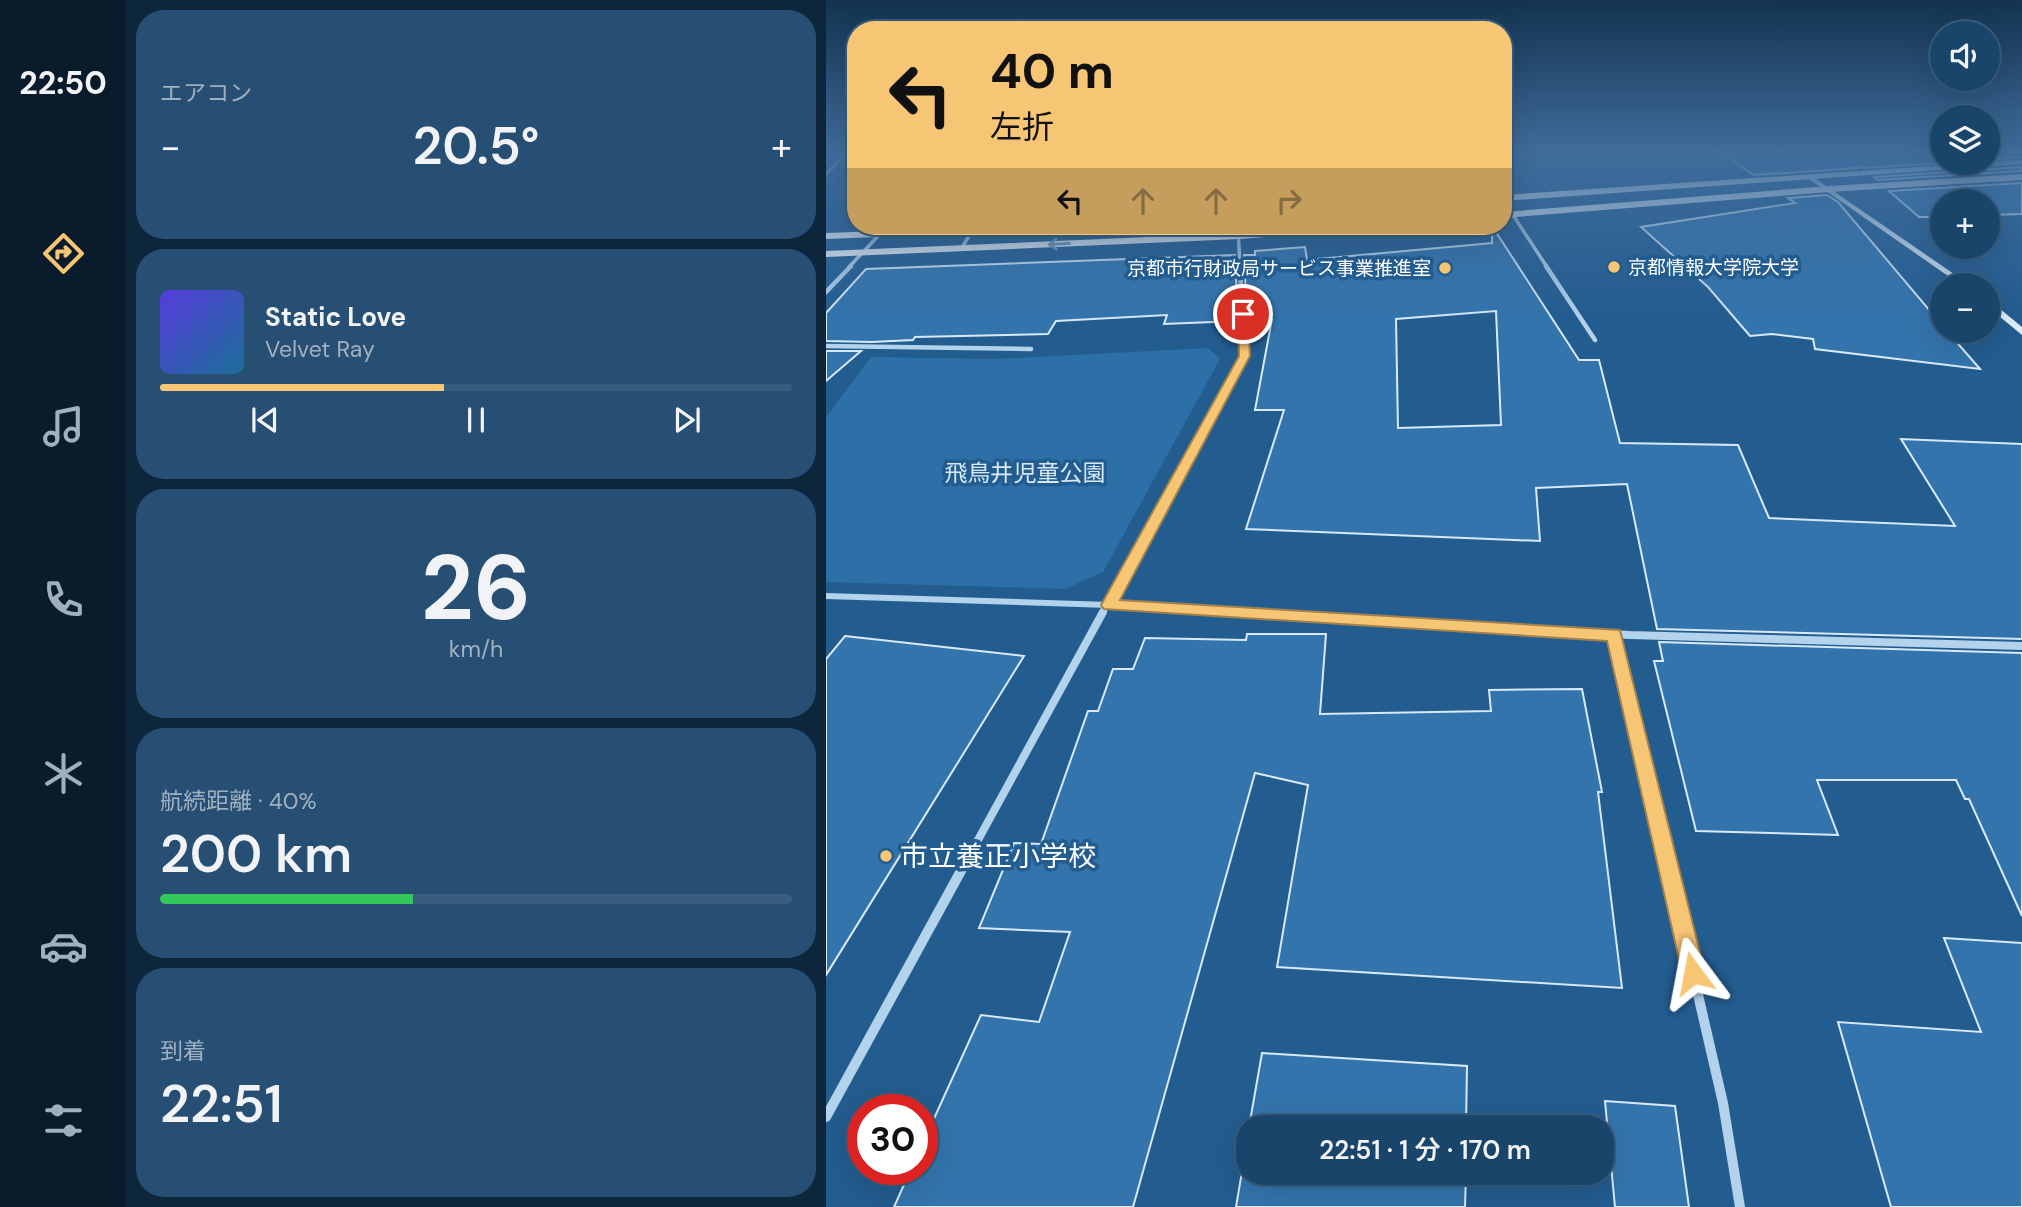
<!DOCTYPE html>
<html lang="ja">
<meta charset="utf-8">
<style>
:root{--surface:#1a456b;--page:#274f73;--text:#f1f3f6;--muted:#9fb1c1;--line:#385d7e;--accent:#f7c675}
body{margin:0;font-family:"DM Sans","Noto Sans JP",sans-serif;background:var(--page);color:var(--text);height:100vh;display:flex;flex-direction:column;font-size:26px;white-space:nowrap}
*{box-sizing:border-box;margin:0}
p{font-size:23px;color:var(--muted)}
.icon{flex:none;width:38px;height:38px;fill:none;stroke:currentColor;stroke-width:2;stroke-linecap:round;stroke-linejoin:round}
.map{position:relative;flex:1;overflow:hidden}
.panel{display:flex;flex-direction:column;gap:10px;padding:10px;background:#0e263b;width:700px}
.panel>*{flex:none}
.banner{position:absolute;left:21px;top:21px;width:665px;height:214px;border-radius:28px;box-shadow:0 7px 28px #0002,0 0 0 2px var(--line);background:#f7c675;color:#111;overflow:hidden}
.controls{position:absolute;left:1104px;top:21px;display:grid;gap:14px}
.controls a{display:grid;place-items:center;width:70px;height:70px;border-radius:50%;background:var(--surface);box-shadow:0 7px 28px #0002,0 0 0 2px var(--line);font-size:35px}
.speed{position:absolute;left:21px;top:1094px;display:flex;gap:14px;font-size:35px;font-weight:700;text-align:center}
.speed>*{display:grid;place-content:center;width:91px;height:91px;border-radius:50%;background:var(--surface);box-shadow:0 7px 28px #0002,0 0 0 2px var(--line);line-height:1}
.speed .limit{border:10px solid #d22;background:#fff;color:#111}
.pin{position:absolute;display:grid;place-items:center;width:60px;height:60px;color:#fff;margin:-30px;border:4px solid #fff;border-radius:50%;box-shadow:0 2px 7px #0007}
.me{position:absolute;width:77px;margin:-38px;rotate:347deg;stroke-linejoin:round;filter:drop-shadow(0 0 5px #0008)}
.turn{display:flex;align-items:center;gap:24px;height:147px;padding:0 28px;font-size:32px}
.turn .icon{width:91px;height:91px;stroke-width:2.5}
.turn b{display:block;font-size:49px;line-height:60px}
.lanes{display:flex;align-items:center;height:66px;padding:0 28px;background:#0003;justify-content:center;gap:35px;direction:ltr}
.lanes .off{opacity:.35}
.big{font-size:52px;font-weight:600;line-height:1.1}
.panel .widget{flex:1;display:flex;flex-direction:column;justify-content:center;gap:10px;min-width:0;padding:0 24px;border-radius:28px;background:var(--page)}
.panel .dial{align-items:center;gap:0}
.dial b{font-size:91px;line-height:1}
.song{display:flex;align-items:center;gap:21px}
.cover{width:84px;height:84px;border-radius:10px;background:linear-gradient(135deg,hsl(250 70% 55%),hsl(200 70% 35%))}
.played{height:7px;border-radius:4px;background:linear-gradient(90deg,var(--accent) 45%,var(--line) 45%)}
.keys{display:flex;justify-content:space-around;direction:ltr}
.heat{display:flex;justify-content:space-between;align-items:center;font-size:38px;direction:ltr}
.charge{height:10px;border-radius:5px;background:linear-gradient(90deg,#34c759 40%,var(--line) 0)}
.trip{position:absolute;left:410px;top:1115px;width:378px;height:70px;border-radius:28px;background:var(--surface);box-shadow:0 7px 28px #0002,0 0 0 2px var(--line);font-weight:600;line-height:70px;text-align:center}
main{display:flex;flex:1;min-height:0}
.menu{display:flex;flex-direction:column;width:126px;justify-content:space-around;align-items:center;background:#0a1c2b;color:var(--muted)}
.menu .icon{width:49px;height:49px}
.menu .active{color:var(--accent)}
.menu b{font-size:32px;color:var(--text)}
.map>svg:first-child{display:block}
.green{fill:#2d6fa7}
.building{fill:#3374ac;stroke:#d8eaf9;stroke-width:2;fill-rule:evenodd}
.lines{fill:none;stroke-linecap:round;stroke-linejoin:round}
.street-far4{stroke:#b3d2ec;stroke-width:3.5}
.street-far3{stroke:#b3d2ec;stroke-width:4.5}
.street-far2{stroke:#b3d2ec;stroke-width:6}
.street-far1{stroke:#b3d2ec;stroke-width:8}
.street{stroke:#b3d2ec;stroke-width:10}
.secondary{fill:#dfedf9;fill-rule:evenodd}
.primary{fill:#f8fbff;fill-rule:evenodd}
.oneway{stroke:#789cbc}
.route{fill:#f7c675;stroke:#a1814c;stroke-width:2}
.poi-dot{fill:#f7c675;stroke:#235c8f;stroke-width:2.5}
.labels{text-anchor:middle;stroke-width:7;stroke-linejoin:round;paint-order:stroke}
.far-poi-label{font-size:19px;fill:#fff;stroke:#235c8f;text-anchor:start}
.park-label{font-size:23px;fill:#d8eaf9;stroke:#235c8f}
.near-poi-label{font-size:28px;fill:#fff;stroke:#235c8f;text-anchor:start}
</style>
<main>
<nav class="menu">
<b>22:50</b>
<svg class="icon active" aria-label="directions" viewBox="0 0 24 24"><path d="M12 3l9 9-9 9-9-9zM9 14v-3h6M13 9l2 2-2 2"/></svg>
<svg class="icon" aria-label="music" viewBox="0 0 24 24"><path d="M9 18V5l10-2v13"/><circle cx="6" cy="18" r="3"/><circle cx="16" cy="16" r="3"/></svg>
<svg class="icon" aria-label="phone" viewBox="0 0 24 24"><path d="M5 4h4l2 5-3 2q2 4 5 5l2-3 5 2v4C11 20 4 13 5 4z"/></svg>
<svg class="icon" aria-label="climate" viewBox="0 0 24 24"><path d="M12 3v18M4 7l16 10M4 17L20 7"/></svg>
<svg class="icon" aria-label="car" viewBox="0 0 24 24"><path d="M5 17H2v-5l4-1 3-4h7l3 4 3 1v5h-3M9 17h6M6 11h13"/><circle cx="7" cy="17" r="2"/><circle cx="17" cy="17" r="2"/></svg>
<svg class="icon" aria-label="filters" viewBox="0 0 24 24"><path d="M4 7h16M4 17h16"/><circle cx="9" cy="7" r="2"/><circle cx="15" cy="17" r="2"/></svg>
</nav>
<section class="panel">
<div class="widget"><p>エアコン</p>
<div class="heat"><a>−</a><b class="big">20.5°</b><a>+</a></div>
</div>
<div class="widget">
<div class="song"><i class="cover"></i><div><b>Static Love</b><p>Velvet Ray</p></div></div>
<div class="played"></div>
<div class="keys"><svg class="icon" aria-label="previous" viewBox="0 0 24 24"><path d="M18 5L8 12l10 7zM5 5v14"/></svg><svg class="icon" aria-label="pause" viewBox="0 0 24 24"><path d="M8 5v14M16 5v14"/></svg><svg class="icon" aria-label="next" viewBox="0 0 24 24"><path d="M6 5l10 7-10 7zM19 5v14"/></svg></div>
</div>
<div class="widget dial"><b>26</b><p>km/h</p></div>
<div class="widget"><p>航続距離 · 40%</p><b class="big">200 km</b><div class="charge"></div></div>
<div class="widget"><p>到着</p><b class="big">22:51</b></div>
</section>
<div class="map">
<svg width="1196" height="1207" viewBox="0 0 1196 1207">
<rect width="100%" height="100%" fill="#235c8f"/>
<!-- green -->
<path class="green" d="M382,348L394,359L277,572L239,589L0,582V417L45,357L170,359Z"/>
<!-- building -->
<path class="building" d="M893,152H1116V163L1037,168L1035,166L1032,168L928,175Z
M1162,152H1196V157L1162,160Z
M1196,167V171L1051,180L1048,177Z
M1196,183V214L1162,215V201H1116V217H1093L1063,191Z
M1001,195L1012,202L1116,325V331H1121L1154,369L989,349L987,339L946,334L924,336L882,287L815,227L969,203L962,198Z
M666,226L753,360H773L794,443L912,445L943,518L1129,526L1075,439L1196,444V639L831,629L801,484L710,488L714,541L420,529L458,410H429L446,319L421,320L418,255H429V251L479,247L481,260L666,243ZM670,311L675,425L572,428L570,319Z
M409,255L412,321L338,324L341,315L230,321L222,334L89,337L87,340L46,342L0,341V313L40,269Z
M0,351H35L0,381Z
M421,634H500L494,714L665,711L663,690L756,689L776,792H772L796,988L451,967L482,785L429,773L307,1207H68L85,1169H96V1145L155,1015L213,1022L244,932L153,928L188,843L215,844L262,711H272L287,669H307L319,638L420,640Z
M19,636L198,656L0,975V659Z
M833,642L1196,653V916L1143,799H1139L1130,780H991L1012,835L870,831L828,661H837Z
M1118,938L1196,943V1207H1065L1012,1022L1155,1032Z
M436,1053L641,1066L640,1127H423Z
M779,1101L849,1106L863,1207H789Z
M422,1136V1172H640L639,1207H410Z"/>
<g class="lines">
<!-- street-far4 -->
<path class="street-far4" d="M0,174L21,152
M687,215L721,267
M412,226L414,267
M135,249L149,226
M23,267L54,234"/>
<!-- street-far3 -->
<path class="street-far3" d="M720,266L769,340
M0,292L25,266
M0,346L205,349
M384,417L418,356L414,266"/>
<!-- street-far2 -->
<path class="street-far2" d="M0,596L283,605L434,614
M276,614L385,416"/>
<!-- street-far1 -->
<path class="street-far1" d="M404,612L804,635L1196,646
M788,635L843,871
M135,871L277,612"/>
<!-- street -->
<path class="street" d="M843,869L897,1103L914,1207
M0,1117L136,869"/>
<!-- secondary -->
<path class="secondary" d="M980,175H984L1144,285H1135L980,177Z
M1162,299L1196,327V335L1162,307Z"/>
<!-- primary -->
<path class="primary" d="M1196,160V164L677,201V195Z
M1196,174V180L1003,192L677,218V212L1003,186Z
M188,226H259L254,229L0,239V233Z
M512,226H551L546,229L414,239L0,257V251L414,233Z"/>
</g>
<!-- one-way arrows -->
<defs><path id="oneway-shaft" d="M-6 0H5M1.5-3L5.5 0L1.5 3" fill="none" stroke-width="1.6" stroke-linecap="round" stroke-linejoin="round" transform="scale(1.75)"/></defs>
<use class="oneway" href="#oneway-shaft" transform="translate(233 244) rotate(177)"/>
<!-- sky -->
<linearGradient id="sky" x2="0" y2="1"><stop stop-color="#13334f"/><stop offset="0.47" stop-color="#3f6c9b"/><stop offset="1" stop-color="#3f6c9b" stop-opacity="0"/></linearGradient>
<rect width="1196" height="321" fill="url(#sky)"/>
<!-- route -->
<path class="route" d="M417,311L422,314L424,356L294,600L794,630L879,973L875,981L867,985L859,981L856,973L781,641L278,609L275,605L413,356L412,314Z"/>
<!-- markers -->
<g class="poi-dot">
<circle cx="788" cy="267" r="7"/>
<circle cx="619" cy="268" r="7"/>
<circle cx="60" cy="856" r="7"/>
</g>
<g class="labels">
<!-- far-poi labels -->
<g class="far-poi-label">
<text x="802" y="274">京都情報大学院大学</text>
<text x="605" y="275" text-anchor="end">京都市行財政局サービス事業推進室</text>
</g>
<!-- park labels -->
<g class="park-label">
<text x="199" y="481">飛鳥井児童公園</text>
</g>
<!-- near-poi labels -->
<g class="near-poi-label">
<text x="74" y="866">市立養正小学校</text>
</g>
</g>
</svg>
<div class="controls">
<a><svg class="icon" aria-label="sound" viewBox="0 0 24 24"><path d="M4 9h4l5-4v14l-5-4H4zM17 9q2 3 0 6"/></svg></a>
<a><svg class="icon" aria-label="layers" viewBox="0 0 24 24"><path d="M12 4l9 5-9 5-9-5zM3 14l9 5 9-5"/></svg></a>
<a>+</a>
<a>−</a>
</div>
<div class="speed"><div class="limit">30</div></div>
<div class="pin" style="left:417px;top:314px;background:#d93025"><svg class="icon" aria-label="arrive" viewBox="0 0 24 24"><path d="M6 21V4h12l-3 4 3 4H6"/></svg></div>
<svg class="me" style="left:867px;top:973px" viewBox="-20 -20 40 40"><path d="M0-17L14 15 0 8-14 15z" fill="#f7c675" stroke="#fff" stroke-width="4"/></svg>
<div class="trip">22:51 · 1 分 · 170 m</div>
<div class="banner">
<div class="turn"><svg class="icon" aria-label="left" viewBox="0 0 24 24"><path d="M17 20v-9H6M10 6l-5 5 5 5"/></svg><div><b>40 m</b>左折</div></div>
<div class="lanes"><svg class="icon" aria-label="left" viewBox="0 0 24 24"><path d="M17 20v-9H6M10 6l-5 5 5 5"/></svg><svg class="icon off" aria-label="ahead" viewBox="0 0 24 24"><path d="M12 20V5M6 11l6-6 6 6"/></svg><svg class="icon off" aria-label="ahead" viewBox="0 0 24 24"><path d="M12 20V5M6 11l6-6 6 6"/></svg><svg class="icon off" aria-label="right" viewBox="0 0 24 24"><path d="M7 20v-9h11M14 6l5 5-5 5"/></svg></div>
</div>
</div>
</main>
